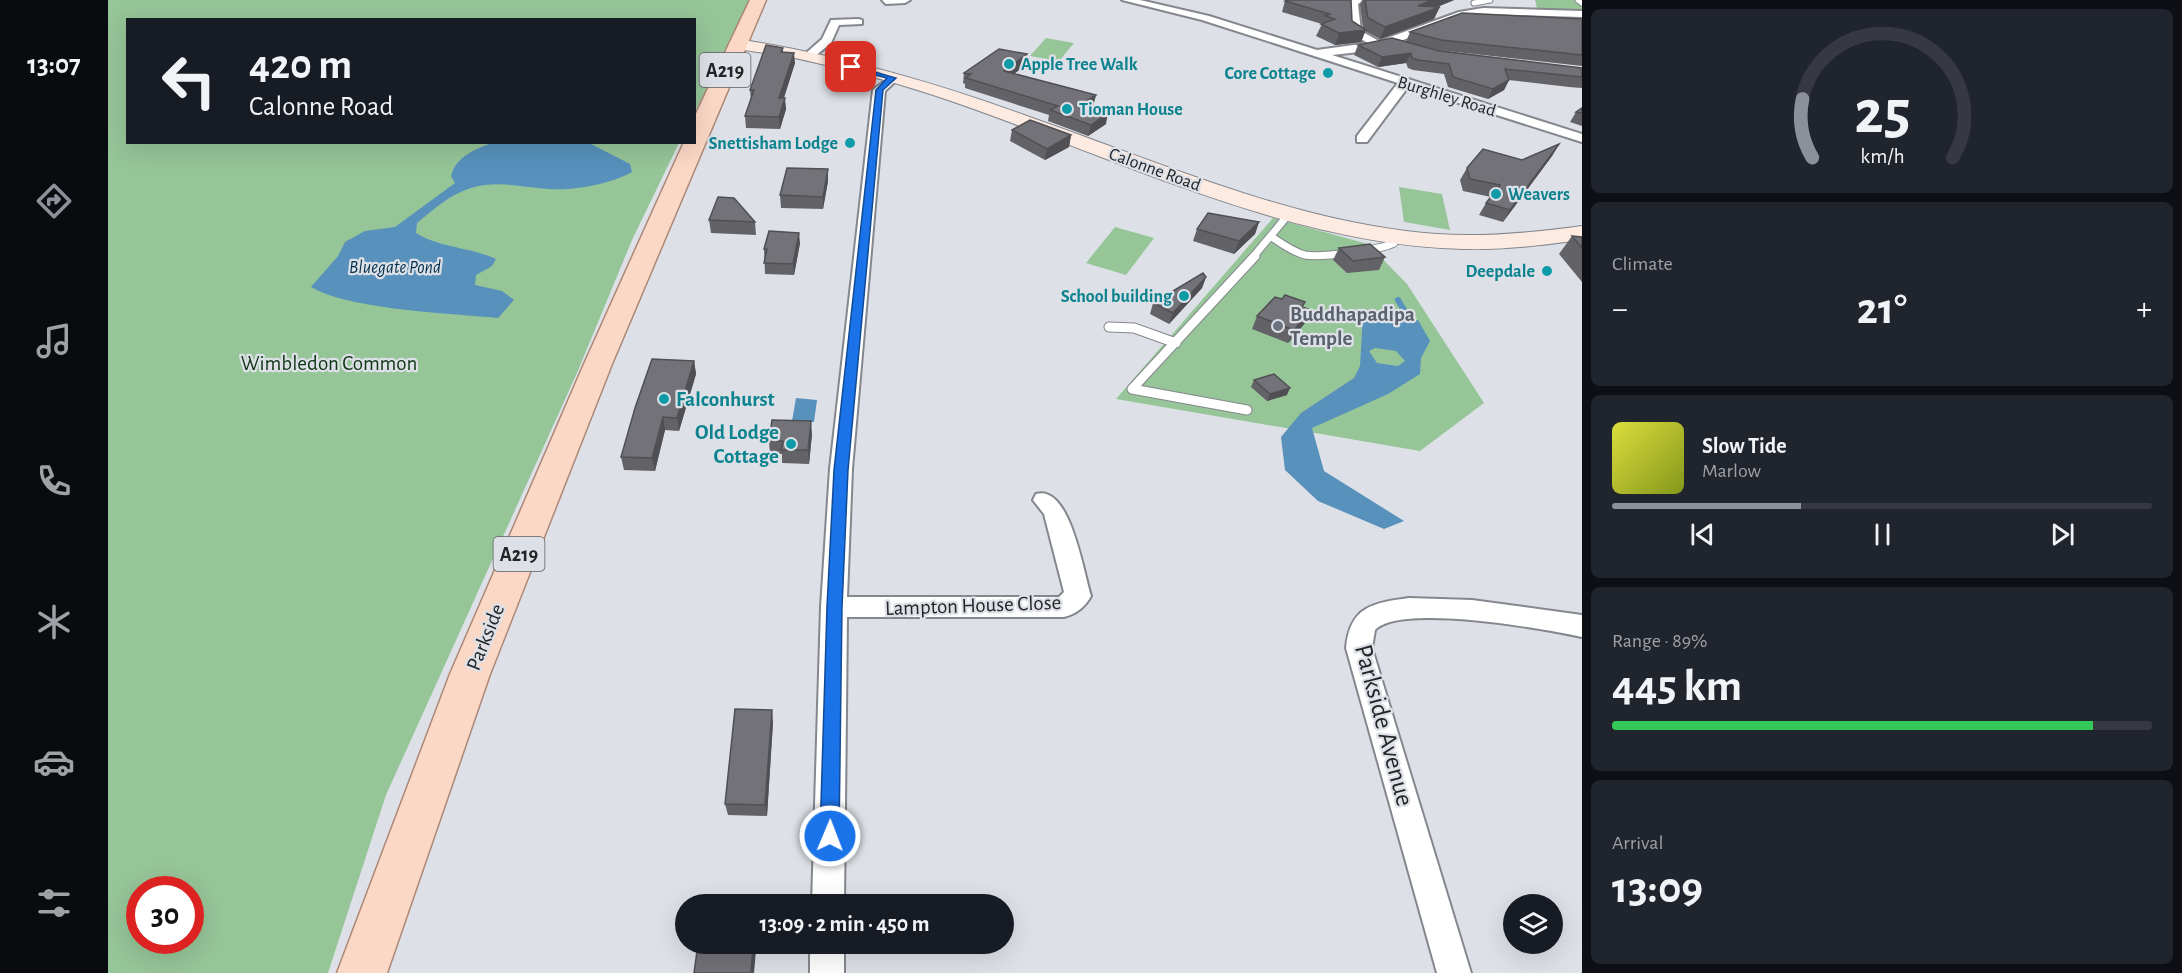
<!DOCTYPE html>
<meta charset="utf-8">
<style>
:root{--surface:#171b24;--page:#20242c;--text:#f1f3f6;--muted:#9ea1a6;--line:#363941;--accent:#8c9099}
body{margin:0;font-family:"Alegreya Sans",sans-serif;background:var(--page);color:var(--text);height:100vh;display:flex;flex-direction:column;font-size:22px;white-space:nowrap}
*{box-sizing:border-box;margin:0}
p{font-size:20px;color:var(--muted)}
.icon{flex:none;width:33px;height:33px;fill:none;stroke:currentColor;stroke-width:2;stroke-linecap:round;stroke-linejoin:round}
.map{position:relative;flex:1;overflow:hidden}
.side{display:flex;flex-direction:column;gap:9px;padding:9px;background:#0d0f14;width:600px}
.side>*{flex:none}
.guide{position:absolute;left:18px;top:18px;width:570px;height:126px;border-radius:0px;box-shadow:0 6px 24px #0002;background:#171b24;color:var(--text);overflow:hidden}
.tools{position:absolute;left:1395px;top:894px;display:grid;gap:12px}
.tools a{display:grid;place-items:center;width:60px;height:60px;border-radius:50%;background:var(--surface);box-shadow:0 6px 24px #0002;font-size:30px}
.speed{position:absolute;left:18px;top:876px;display:flex;gap:12px;font-size:30px;font-weight:700;text-align:center}
.speed>*{display:grid;place-content:center;width:78px;height:78px;border-radius:50%;background:var(--surface);box-shadow:0 6px 24px #0002;line-height:1}
.speed .limit{border:9px solid #d22;background:#fff;color:#111}
.pin{position:absolute;display:grid;place-items:center;width:51px;height:51px;color:#fff;margin:-26px;border-radius:12px;box-shadow:0 3px 9px #0006}
.me{position:absolute;width:66px;margin:-33px;rotate:1deg;stroke-linejoin:round;filter:drop-shadow(0 0 4px #0008)}
.turn{display:flex;align-items:center;gap:21px;height:126px;padding:0 24px;font-size:27px}
.turn .icon{width:78px;height:78px;stroke-width:2.5}
.turn b{display:block;font-size:42px;line-height:51px}
.big{font-size:45px;font-weight:700;line-height:1.1}
.side .tile{flex:1;display:flex;flex-direction:column;justify-content:center;gap:9px;min-width:0;padding:0 21px;border-radius:9px;background:var(--page)}
.side .dial{align-items:center;gap:0}
.dial svg{height:156px;overflow:visible;fill:none;stroke:var(--line);stroke-width:7;stroke-linecap:round;text-anchor:middle}
.dial text{fill:var(--text);stroke:none}
.song{display:flex;align-items:center;gap:18px}
.cover{width:72px;height:72px;border-radius:9px;background:linear-gradient(135deg,hsl(60 70% 55%),hsl(70 70% 35%))}
.played{height:6px;border-radius:3px;background:linear-gradient(90deg,var(--accent) 35%,var(--line) 35%)}
.keys{display:flex;justify-content:space-around;direction:ltr}
.heat{display:flex;justify-content:space-between;align-items:center;font-size:33px;direction:ltr}
.charge{height:9px;border-radius:4px;background:linear-gradient(90deg,#34c759 89%,var(--line) 0)}
.trip{position:absolute;left:567px;top:894px;width:339px;height:60px;border-radius:30px;background:var(--surface);box-shadow:0 6px 24px #0002;font-weight:700;line-height:60px;text-align:center}
main{display:flex;flex:1;min-height:0}
.menu{display:flex;flex-direction:column;width:108px;justify-content:space-around;align-items:center;background:#090b0e;color:var(--muted)}
.menu .icon{width:42px;height:42px}
.menu .on{color:var(--accent)}
.menu b{font-size:27px;color:var(--text)}
.map>svg:first-child{display:block}
.green{fill:#96c598;fill-rule:evenodd}
.water{fill:#5791bc;fill-rule:evenodd}
.lines{fill:none;stroke-linecap:round;stroke-linejoin:round}
.stream{stroke:#5791bc;stroke-width:6}
.lane-far2-casing{stroke:#84878d;stroke-width:7}
.lane-far1-casing{stroke:#84878d;stroke-width:9}
.lane-casing{stroke:#84878d;stroke-width:11}
.street-casing{stroke:#84878d;stroke-width:4}
.secondary-casing{stroke:#84878d;stroke-width:2}
.primary-casing{stroke:#ad8775;stroke-width:3}
.lane-far2{stroke:#fff;stroke-width:5}
.lane-far1{stroke:#fff;stroke-width:7}
.lane{stroke:#fff;stroke-width:9}
.street{fill:#fff;fill-rule:evenodd}
.secondary{fill:#fdebe2;fill-rule:evenodd}
.primary{fill:#fbd7c5;fill-rule:evenodd}
.wall{fill:#636267}
.shaded-wall{fill:#505054}
.building{fill:#737278;stroke:#505054;stroke-width:1.5}
.route{fill:#1a73e8;stroke:#114b97;stroke-width:1.5}
.culture-dot{fill:#0f9aa8;stroke:#dde1e7;stroke-width:2}
.worship-dot{fill:#6b7280;stroke:#dde1e7;stroke-width:2}
.labels{text-anchor:middle;stroke-width:4.5;stroke-linejoin:round;paint-order:stroke}
.far-culture-label{font-size:18px;font-weight:bold;fill:#0d838f;stroke:#dde1e7;text-anchor:end}
.far-street-label{font-size:18px;fill:#232426;stroke:#dde1e7}
.far-water-label{font-size:18px;font-style:italic;fill:#002e4c;stroke:#dde1e7}
.shield{fill:#dde1e7;stroke:#5b5d60;stroke-width:1.5}
.shield-label{font-size:20px;font-weight:bold;fill:#232426}
.worship-label{font-size:21px;font-weight:bold;fill:#5b616d;stroke:#dde1e7;text-anchor:start}
.park-label{font-size:21px;fill:#103615;stroke:#dde1e7}
.culture-label{font-size:21px;font-weight:bold;fill:#0d838f;stroke:#dde1e7;text-anchor:start}
.street-label{font-size:21px;fill:#232426;stroke:#dde1e7}
.near-street-label{font-size:26px;fill:#232426;stroke:#dde1e7}
</style>
<main>
<nav class="menu">
<b>13:07</b>
<svg class="icon on" aria-label="directions" viewBox="0 0 24 24"><path d="M12 3l9 9-9 9-9-9zM9 14v-3h6M13 9l2 2-2 2"/></svg>
<svg class="icon" aria-label="music" viewBox="0 0 24 24"><path d="M9 18V5l10-2v13"/><circle cx="6" cy="18" r="3"/><circle cx="16" cy="16" r="3"/></svg>
<svg class="icon" aria-label="phone" viewBox="0 0 24 24"><path d="M5 4h4l2 5-3 2q2 4 5 5l2-3 5 2v4C11 20 4 13 5 4z"/></svg>
<svg class="icon" aria-label="climate" viewBox="0 0 24 24"><path d="M12 3v18M4 7l16 10M4 17L20 7"/></svg>
<svg class="icon" aria-label="car" viewBox="0 0 24 24"><path d="M5 17H2v-5l4-1 3-4h7l3 4 3 1v5h-3M9 17h6M6 11h13"/><circle cx="7" cy="17" r="2"/><circle cx="17" cy="17" r="2"/></svg>
<svg class="icon" aria-label="filters" viewBox="0 0 24 24"><path d="M4 7h16M4 17h16"/><circle cx="9" cy="7" r="2"/><circle cx="15" cy="17" r="2"/></svg>
</nav>
<div class="map">
<svg width="1474" height="973" viewBox="0 0 1474 973">
<rect width="100%" height="100%" fill="#dde1e7"/>
<!-- green -->
<path class="green" d="M0,0H643L587,112L586,20H20V142L571,143L524,240L469,373L278,795L220,973H0ZM32,890H82V940H32Z
M1427,0H1474V11L1429,8Z
M938,38L966,43L951,61L922,56Z
M1291,187L1334,194L1342,230L1296,222Z
M1165,218L1260,244L1299,284L1376,403L1312,451L1008,399Z
M1007,227L1046,238L1018,275L978,263Z"/>
<!-- water -->
<path class="water" d="M386,142L481,143L522,164L524,172C503,184 464,191 440,189C414,187 389,180 363,188C342,194 325,210 309,223L308,233C332,248 362,247 388,259L384,266L368,275L367,285L394,291L406,300L390,318C340,313 243,310 203,287L230,256L237,242L257,231L287,227L347,183L343,176C348,156 368,149 386,142Z
M1255,315L1310,320L1322,341L1313,358L1312,374L1280,394L1204,428L1216,471L1296,521L1276,529L1210,501L1177,470L1173,437L1193,413L1246,378L1252,366ZM1267,348L1288,351L1297,361L1290,366L1269,363L1261,351Z
M688,398L709,400L706,422L684,421Z"/>
<g class="lines">
<!-- stream -->
<path class="stream" d="M1290,300L1305,325"/>
<defs>
<path id="lane-far2" d="M1470,0L1474,3
M1366,3L1382,0"/>
<path id="lane-far1" d="M1164,237C1174,244 1185,252 1197,255C1213,258 1272,250 1286,243L1285,236
M1145,257L1180,215"/>
<path id="lane" d="M1001,327L1026,328L1068,343
M1139,410L1024,389L1147,256"/>
<path id="street" d="M774,0H802L797,3L778,4Z
M1014,0H1032L1101,16L1209,50L1260,43L1242,33L1241,0H1256L1250,4L1253,31L1271,41L1351,12L1375,8L1474,11V17L1375,14L1357,17L1284,44L1251,52L1224,55L1474,134V142L1300,87L1259,142H1249V136L1290,83L1094,20Z
M750,19L754,20V24L731,25L723,43L705,58H697V54L714,39L723,20Z
M785,74L791,78L777,91L744,469L739,597H951L956,592L936,514L925,500L928,494C962,484 975,571 983,596C977,607 968,614 956,617H739L736,904H704L713,607L722,469L765,90Z
M1301,598L1364,600L1474,615V637C1437,629 1292,603 1267,630L1264,648L1363,973H1329L1238,648C1242,606 1265,603 1301,598Z
M702,944H736V973H702Z"/>
<path id="secondary" d="M629,39C733,55 832,84 930,120C1050,162 1171,215 1298,231C1357,239 1415,234 1474,226V240C1435,245 1396,250 1356,249C1173,245 994,150 822,94C776,79 729,67 682,57C662,53 642,52 623,47L621,44L623,41Z"/>
<path id="primary" d="M642,0H658L504,364L382,674L279,973H229L342,674L476,364L576,142H586V118Z"/>
</defs>
<!-- lane-far2 casing -->
<use href="#lane-far2" class="lane-far2-casing"/>
<!-- lane-far1 casing -->
<use href="#lane-far1" class="lane-far1-casing"/>
<!-- lane casing -->
<use href="#lane" class="lane-casing"/>
<!-- street casing -->
<use href="#street" class="street-casing"/>
<!-- secondary casing -->
<use href="#secondary" class="secondary-casing"/>
<!-- primary casing -->
<use href="#primary" class="primary-casing"/>
<!-- lane-far2 -->
<use href="#lane-far2" class="lane-far2"/>
<!-- lane-far1 -->
<use href="#lane-far1" class="lane-far1"/>
<!-- lane -->
<use href="#lane" class="lane"/>
<!-- street -->
<use href="#street" class="street"/>
<!-- secondary -->
<use href="#secondary" class="secondary"/>
<!-- primary -->
<use href="#primary" class="primary"/>
</g>
<!-- wall -->
<path class="wall" d="M1243,0L1244,21L1255,28L1252,5L1254,0H1346L1329,7L1326,19L1272,39L1257,31L1253,42L1227,45L1208,36L1214,24L1174,12L1177,1Z
M1474,19V66L1329,50L1474,68V88L1461,87L1401,80L1396,90L1380,99L1340,87L1336,74L1305,70L1300,68L1298,63L1270,67L1246,55L1250,45L1298,42L1302,32Z
M675,48V52L687,63L676,98L678,109L672,129L638,128L637,116L643,101L642,90Z
M918,65L905,74L988,95L985,106L982,108L998,124L980,136L940,121L941,115L857,88V84L855,83L856,73Z
M1474,108V126L1462,122L1468,112Z
M904,130L963,135L961,147L937,160L902,141Z
M1451,144L1444,156L1395,222L1371,215L1378,203L1383,197L1355,191L1352,180L1359,168L1414,160Z
M720,181L715,209L673,208L672,195Z
M601,220L647,222L648,235L603,233Z
M1151,222L1147,234L1126,254L1085,241L1089,229Z
M1464,236L1474,237V282L1451,254Z
M692,243L686,275L657,274L656,249Z
M1231,248L1277,257L1271,270L1239,273L1225,260Z
M1098,277L1094,288L1061,324L1042,314L1045,303Z
M1195,307L1203,310L1197,323L1180,343L1144,329L1149,316Z
M586,361L588,374L571,431L557,430L547,471L516,470L513,457Z
M1146,380L1179,395L1159,401L1143,387Z
M704,434L701,464L674,463V454H662L661,441Z
M665,722L659,816L620,815L617,804Z"/>
<!-- shaded-wall -->
<path class="shaded-wall" d="M1324,0H1346L1312,14L1332,7L1326,19L1272,39L1277,27L1310,6Z
M1258,30L1253,42L1227,45L1231,33Z
M686,53L687,63L672,109L671,98Z
M1303,53L1298,63L1270,67L1274,57Z
M919,54L918,65L895,82L896,71Z
M1401,80L1396,90L1380,99L1385,89Z
M988,95L985,106L970,116L972,105Z
M677,98L678,109L672,129L671,117Z
M1000,113L998,124L980,136L983,125Z
M963,135L961,147L937,160L939,149Z
M1451,144L1444,156L1395,222L1402,210Z
M720,169V181L715,209V197Z
M1151,222L1147,234L1126,254L1131,241Z
M691,233L692,243L686,275L685,264Z
M1098,277L1094,288L1061,324L1065,313Z
M1203,310L1197,323L1180,343L1186,330Z
M586,361L588,374L571,431L569,418Z
M1182,388L1179,395L1159,401L1162,394Z
M555,417L557,430L547,471L544,458Z
M703,421L704,434L701,464L700,450Z
M664,710L665,722L659,816L657,805Z
M645,944L648,950L646,973H643Z"/>
<!-- building -->
<path class="building" d="M1179,0H1243L1244,21L1258,30L1231,33L1213,24L1227,19L1217,16L1222,14L1177,1Z
M1257,0H1324L1310,6L1332,7L1277,27L1260,18Z
M1354,13L1474,19V55L1333,40L1302,32Z
M1284,38L1331,51L1474,68V77L1397,69L1401,80L1385,89L1345,77L1341,64L1310,60L1304,58L1303,53L1274,57L1250,45Z
M658,45L675,48L673,52L686,53L671,98H677L671,117L637,116L646,90H642Z
M891,49L919,54L896,71L988,95L972,105L1000,113L983,125L942,110L950,106L858,78L863,74L856,73Z
M1474,108V113L1468,112Z
M922,120L963,135L939,149L904,130Z
M1451,144L1402,210L1378,203L1392,185L1362,179L1359,168L1375,149L1414,160Z
M679,168L720,169L715,197L672,195Z
M610,197L626,198L647,222L601,220Z
M1100,213L1151,222L1131,241L1089,229Z
M661,231L691,233L685,264L656,263L659,249H656Z
M1464,236L1474,237V248Z
M1262,244L1277,257L1245,261L1231,248Z
M1095,273L1098,277L1065,313L1045,303Z
M1177,295L1197,302L1194,307L1203,310L1186,330L1149,316L1167,297L1174,299Z
M544,359L586,361L569,418L555,417L544,458L513,457L527,408Z
M1166,374L1182,388L1162,394L1146,380Z
M664,420L703,421L700,450H673L675,441H661Z
M627,709L664,710L657,805L617,804Z
M590,944H645L643,973H586Z"/>
<!-- route -->
<path class="route" d="M743,65L788,78L775,90L740,470L734,607L731,836L728,843L722,845L715,843L712,836L719,607L726,470L768,90L779,78L740,68Z"/>
<!-- markers -->
<g class="culture-dot">
<circle cx="901" cy="64" r="6"/>
<circle cx="1220" cy="73" r="6"/>
<circle cx="959" cy="109" r="6"/>
<circle cx="742" cy="143" r="6"/>
<circle cx="1388" cy="194" r="6"/>
<circle cx="1439" cy="271" r="6"/>
<circle cx="1076" cy="296" r="6"/>
<circle cx="556" cy="399" r="6"/>
<circle cx="683" cy="444" r="6"/>
</g>
<circle class="worship-dot" cx="1170" cy="326" r="6"/>
<g class="labels">
<!-- far-culture labels -->
<g class="far-culture-label">
<text x="913" y="70" text-anchor="start">Apple Tree Walk</text>
<text x="1208" y="79">Core Cottage</text>
<text x="971" y="115" text-anchor="start">Tioman House</text>
<text x="730" y="149">Snettisham Lodge</text>
<text x="1400" y="200" text-anchor="start">Weavers</text>
<text x="1427" y="277">Deepdale</text>
<text x="1064" y="302">School building</text>
</g>
<!-- far-street labels -->
<g class="far-street-label">
<text transform="translate(1339 96) rotate(17)" y="6">Burghley Road</text>
<text transform="translate(1047 169) rotate(20)" y="6">Calonne Road</text>
</g>
<!-- far-water labels -->
<g class="far-water-label">
<text x="287" y="273">Bluegate Pond</text>
</g>
<!-- shield labels -->
<g class="shield">
<rect x="591.5" y="53" width="51" height="34" rx="4.5"/>
<rect x="385.5" y="537" width="51" height="34" rx="4.5"/>
</g>
<g class="shield-label">
<text x="617" y="77">A219</text>
<text x="411" y="561">A219</text>
</g>
<!-- worship labels -->
<g class="worship-label">
<text x="1182" y="321">Buddhapadipa<tspan x="1182" dy="24">Temple</tspan></text>
</g>
<!-- park labels -->
<g class="park-label">
<text x="221" y="370">Wimbledon Common</text>
</g>
<!-- culture labels -->
<g class="culture-label">
<text x="568" y="406">Falconhurst</text>
<text x="671" y="439" text-anchor="end">Old Lodge<tspan x="671" dy="24">Cottage</tspan></text>
</g>
<!-- street labels -->
<g class="street-label">
<text transform="translate(865 605) rotate(-2)" y="7">Lampton House Close</text>
<text transform="translate(377 637) rotate(-68)" y="7">Parkside</text>
</g>
<!-- near-street labels -->
<g class="near-street-label">
<text transform="translate(1277 725) rotate(75)" y="9">Parkside Avenue</text>
</g>
</g>
</svg>
<div class="tools">
<a><svg class="icon" aria-label="layers" viewBox="0 0 24 24"><path d="M12 4l9 5-9 5-9-5zM3 14l9 5 9-5"/></svg></a>
</div>
<div class="speed"><div class="limit">30</div></div>
<div class="pin" style="left:743px;top:67px;background:#d93025"><svg class="icon" aria-label="arrive" viewBox="0 0 24 24"><path d="M6 21V4h12l-3 4 3 4H6"/></svg></div>
<svg class="me" style="left:722px;top:836px" viewBox="-20 -20 40 40"><circle r="17" fill="#1a73e8" stroke="#fff" stroke-width="3"/><path d="M0-11L8 9 0 5-8 9z" fill="#fff"/></svg>
<div class="trip">13:09 · 2 min · 450 m</div>
<div class="guide">
<div class="turn"><svg class="icon" aria-label="left" viewBox="0 0 24 24"><path d="M17 20v-9H6M10 6l-5 5 5 5"/></svg><div><b>420 m</b>Calonne Road</div></div>
</div>
</div>
<section class="side">
<div class="tile dial"><svg viewBox="0 0 100 80">
<path d="M14 69A42 42 0 1 1 86 69"/>
<path d="M14 69A42 42 0 0 1 9 39" stroke="#8c9099"/>
<text x="50" y="56" font-size="32" font-weight="700">25</text>
<text x="50" y="72" font-size="11">km/h</text>
</svg></div>
<div class="tile"><p>Climate</p>
<div class="heat"><a>−</a><b class="big">21°</b><a>+</a></div>
</div>
<div class="tile">
<div class="song"><i class="cover"></i><div><b>Slow Tide</b><p>Marlow</p></div></div>
<div class="played"></div>
<div class="keys"><svg class="icon" aria-label="previous" viewBox="0 0 24 24"><path d="M18 5L8 12l10 7zM5 5v14"/></svg><svg class="icon" aria-label="pause" viewBox="0 0 24 24"><path d="M8 5v14M16 5v14"/></svg><svg class="icon" aria-label="next" viewBox="0 0 24 24"><path d="M6 5l10 7-10 7zM19 5v14"/></svg></div>
</div>
<div class="tile"><p>Range · 89%</p><b class="big">445 km</b><div class="charge"></div></div>
<div class="tile"><p>Arrival</p><b class="big">13:09</b></div>
</section>
</main>
